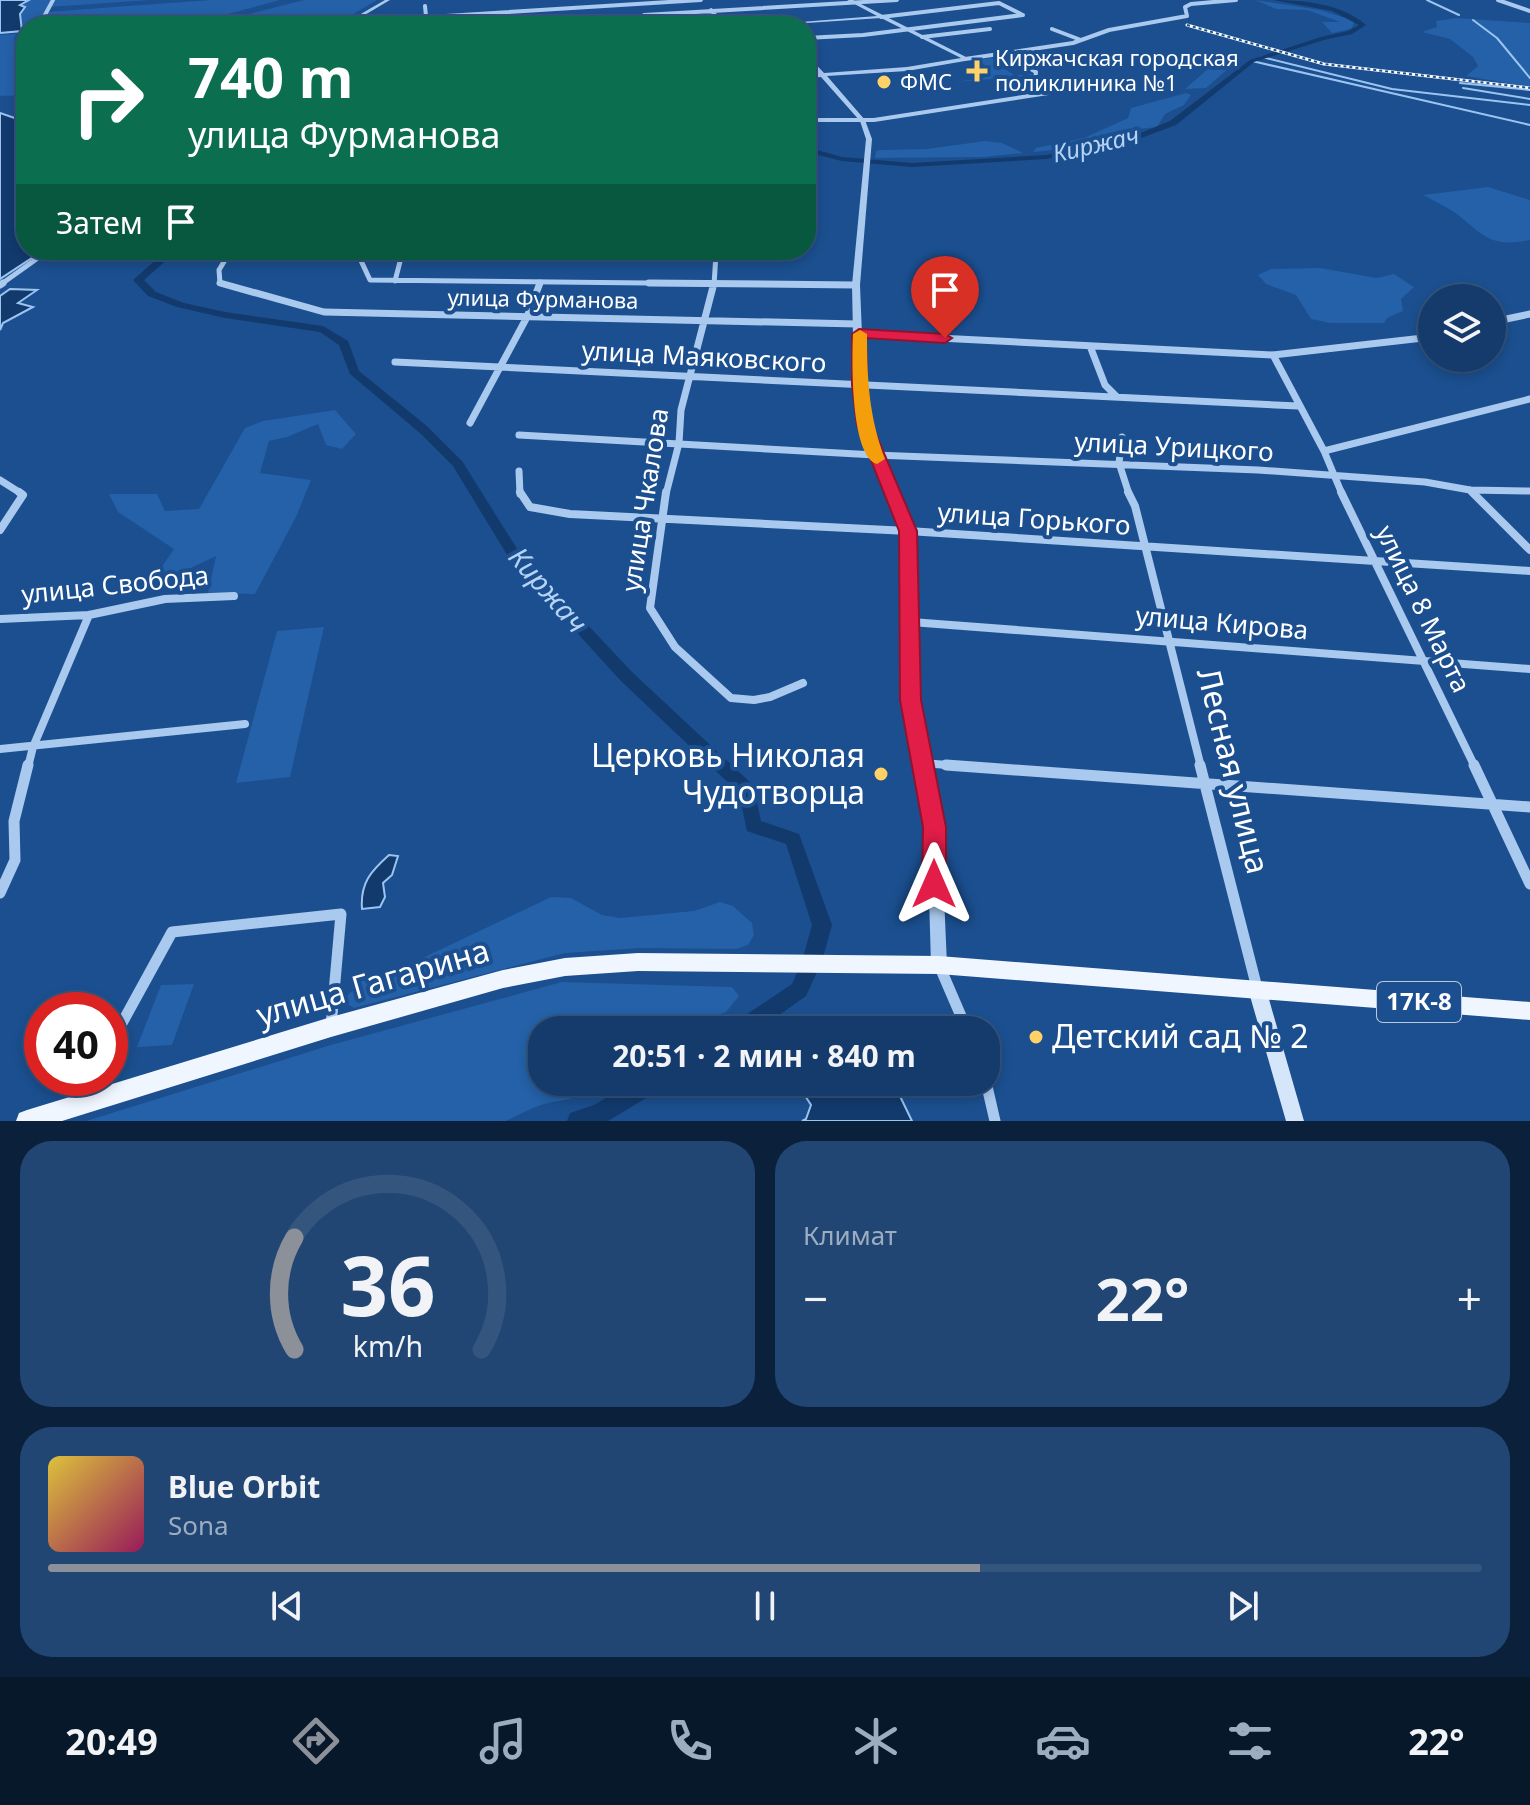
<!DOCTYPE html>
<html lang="ru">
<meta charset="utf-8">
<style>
:root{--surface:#143b6b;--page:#214673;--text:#f1f3f6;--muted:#9dadc1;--line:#33557e;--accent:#8c9099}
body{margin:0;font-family:"Noto Sans",sans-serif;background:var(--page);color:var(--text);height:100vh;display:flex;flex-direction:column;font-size:30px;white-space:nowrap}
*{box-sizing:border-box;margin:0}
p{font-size:26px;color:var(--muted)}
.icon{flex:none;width:44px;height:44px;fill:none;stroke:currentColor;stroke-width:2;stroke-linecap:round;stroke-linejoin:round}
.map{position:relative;height:1121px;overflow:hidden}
.side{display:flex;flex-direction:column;gap:20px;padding:20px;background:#0b203b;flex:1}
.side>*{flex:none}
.hud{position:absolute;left:16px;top:16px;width:800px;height:244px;border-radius:32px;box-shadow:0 4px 12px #0003,0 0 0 2px var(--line);background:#0b6e4f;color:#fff;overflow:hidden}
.buttons{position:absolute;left:1418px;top:284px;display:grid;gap:16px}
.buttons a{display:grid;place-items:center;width:88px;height:88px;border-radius:50%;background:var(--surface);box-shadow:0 4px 12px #0003,0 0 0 2px var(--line);font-size:40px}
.speed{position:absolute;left:24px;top:992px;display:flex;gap:16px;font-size:40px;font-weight:700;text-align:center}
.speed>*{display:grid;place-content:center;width:104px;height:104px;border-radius:50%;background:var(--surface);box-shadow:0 4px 12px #0003,0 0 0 2px var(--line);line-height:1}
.speed .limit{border:12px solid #d22;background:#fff;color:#111}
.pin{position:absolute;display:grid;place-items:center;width:68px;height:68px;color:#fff;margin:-82px -34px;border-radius:50% 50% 50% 0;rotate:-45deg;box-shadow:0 0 8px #0007}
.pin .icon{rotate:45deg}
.me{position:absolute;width:88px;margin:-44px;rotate:0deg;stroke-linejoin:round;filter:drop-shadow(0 0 6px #0008)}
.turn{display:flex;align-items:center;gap:28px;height:168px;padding:0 40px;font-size:36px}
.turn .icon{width:104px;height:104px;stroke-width:2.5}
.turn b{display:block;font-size:56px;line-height:68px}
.then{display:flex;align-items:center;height:76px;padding:0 40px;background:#0003;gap:16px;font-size:30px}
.big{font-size:60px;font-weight:700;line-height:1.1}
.side .card{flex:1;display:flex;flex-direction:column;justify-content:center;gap:12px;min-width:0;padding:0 28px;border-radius:32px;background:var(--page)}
.side .dial{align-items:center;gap:0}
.dial svg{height:208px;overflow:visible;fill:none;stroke:var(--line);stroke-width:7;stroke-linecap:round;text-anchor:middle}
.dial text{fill:var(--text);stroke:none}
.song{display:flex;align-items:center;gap:24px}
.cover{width:96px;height:96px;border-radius:12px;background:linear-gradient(135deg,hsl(50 70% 55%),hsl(330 70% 35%))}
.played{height:8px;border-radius:4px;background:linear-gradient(90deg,var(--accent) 65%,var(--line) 65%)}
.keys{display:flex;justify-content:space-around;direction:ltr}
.heat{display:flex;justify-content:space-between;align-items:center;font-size:44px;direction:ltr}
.side .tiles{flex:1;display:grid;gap:20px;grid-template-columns:1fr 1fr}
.card:last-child{grid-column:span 2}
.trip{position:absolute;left:528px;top:1016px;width:472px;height:80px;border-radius:32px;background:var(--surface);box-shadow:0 4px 12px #0003,0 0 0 2px var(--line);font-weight:700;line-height:80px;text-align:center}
.tab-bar{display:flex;height:128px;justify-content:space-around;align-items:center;background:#08182b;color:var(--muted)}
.tab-bar .icon{width:56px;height:56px}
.tab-bar .active{color:var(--accent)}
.tab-bar b{font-size:36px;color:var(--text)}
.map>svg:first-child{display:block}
.green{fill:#2461a8}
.water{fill:#123a6d;stroke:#9cc4f0;stroke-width:2}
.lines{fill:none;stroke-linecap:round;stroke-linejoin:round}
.stream{stroke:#9cc4f0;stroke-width:2}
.river{fill:#123a6d;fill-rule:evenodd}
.minor-far4{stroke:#a9c9ee;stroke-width:4}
.minor-far3{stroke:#a9c9ee;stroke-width:5}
.minor-far2{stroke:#a9c9ee;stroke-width:7}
.minor-far1{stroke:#a9c9ee;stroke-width:8}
.minor{stroke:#a9c9ee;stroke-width:11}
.tertiary{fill:#a9c9ee;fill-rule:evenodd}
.secondary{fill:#d6e6fa;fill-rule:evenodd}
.primary{fill:#f0f6ff;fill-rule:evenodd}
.rail-casing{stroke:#fff;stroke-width:3}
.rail{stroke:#1b4f8f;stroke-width:2;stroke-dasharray:3;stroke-linecap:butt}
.route{fill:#e11d48;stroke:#92132f;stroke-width:2}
.slow{fill:#f59e0b}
.poi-dot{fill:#ffd166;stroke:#1b4f8f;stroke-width:3}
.labels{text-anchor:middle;stroke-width:8;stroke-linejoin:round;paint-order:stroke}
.far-poi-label{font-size:22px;fill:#fff;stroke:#1b4f8f;text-anchor:start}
.far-street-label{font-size:22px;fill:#fff;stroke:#1b4f8f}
.far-water-label{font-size:24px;font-style:italic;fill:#b5d3f5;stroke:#1b4f8f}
.shield{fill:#1b4f8f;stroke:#bbcadd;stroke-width:2}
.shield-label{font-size:24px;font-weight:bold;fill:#fff}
.street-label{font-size:26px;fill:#fff;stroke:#1b4f8f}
.water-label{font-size:28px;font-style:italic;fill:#b5d3f5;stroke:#1b4f8f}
.near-poi-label{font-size:32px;fill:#fff;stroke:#1b4f8f;text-anchor:end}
.near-street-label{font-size:32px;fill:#fff;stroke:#1b4f8f}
</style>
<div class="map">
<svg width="1530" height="1121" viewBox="0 0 1530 1121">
<rect width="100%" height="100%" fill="#1b4f8f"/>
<!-- green -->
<path class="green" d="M29,0H150L49,7L46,12L211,0H280L184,26H26V95L0,96V35L16,34L13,42L22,31L19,5Z
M304,0H377L333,26H202Z
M1255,0L1320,10L1355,21L1351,29L1332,33L1322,22H1340L1307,10L1276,9Z
M1456,18L1530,23V87L1466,76L1478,66L1473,57L1450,39L1422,32L1437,27L1436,21Z
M993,58L1002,64L1024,61L1002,67L1014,75L1032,74L1029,80L1047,91L1045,93L1038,95L1005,78L954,82L983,78L991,75L979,67L985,65L977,60Z
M1226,60L1237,61L1206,88L1185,89L1209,68Z
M1186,93L1191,95L1184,105L1165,114L1157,127L1130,130L1122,136L1093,146L1033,152L1036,148L1084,138L1128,118L1131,108Z
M985,141L1002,143L1023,153L983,157L875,158L876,151L880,150L927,149Z
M1488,187L1530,200V240C1491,248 1484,236 1457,214C1447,207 1434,201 1423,195Z
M1320,268L1377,278L1394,274L1414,287L1401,299L1403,311L1387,318L1384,323H1330L1311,319L1296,295L1266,284L1258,275L1271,269Z
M335,410L356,434L342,449L326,445L318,424L287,437L269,441L260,473L311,480L296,517L255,594L208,593L216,556L176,575L154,578L174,549L118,512L109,494H157L165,511L199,509L245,428L263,421Z
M324,627L290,777L236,783L277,631Z
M551,897L571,898L602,915L620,918L694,911L720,902L733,906L752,923L754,935L748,945L736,949L640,948L565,953L354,1008L347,1004V996L362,981L391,973Z
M562,982L732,987L739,996L726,1012L678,1030H542V1082H591C572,1106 564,1097 541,1105C529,1109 517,1116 506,1121H86L331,1045Z
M194,984L172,1045L137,1047L161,985Z"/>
<!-- water -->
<path class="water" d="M0,0H29L20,5L25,7L20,14L22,31L0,33Z
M0,113L26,122V250H44L0,279Z
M10,289L37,290L18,303L33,307L3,323L0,330V296Z
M389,855L398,856L392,875L383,883L385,897L380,907L362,909C360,883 371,871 389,855Z
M808,1082H887L897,1090L912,1121H802L806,1119L811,1105L802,1091Z"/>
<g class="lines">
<!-- stream -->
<path class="stream" d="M1427,0L1459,15
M1473,20L1497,38L1530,78
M1262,57L1392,89L1530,105
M1252,61L1530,125
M1460,83L1530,90
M1463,88L1530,99"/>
<!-- river -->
<path class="river" d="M1273,0C1303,0 1343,4 1366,25L1352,34L1324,40L1254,62L1176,125L1125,144L1046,159L912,167L842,161L806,152V147L842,157L912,163L1046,155L1123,140L1170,121L1250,60L1321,37L1348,31L1359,25L1332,11Z
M167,250H178L144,280L156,292L184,303L225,312L323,326L348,341L359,371L428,427L462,461L519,552L632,672L753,785L761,821L799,834L832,925L822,961L806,996L758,1030H731L734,1023L792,984L802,961L812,925L786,844L747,831L739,793L620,680L509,558L453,466L420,433L350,374L339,345L320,332L225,318L177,307L148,296L133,280Z
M633,1082H664L661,1089L608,1121H567L570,1113L594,1105Z"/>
<!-- minor-far4 -->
<path class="minor-far4" d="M1498,0L1530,11
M425,6L427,26
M711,10L724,26
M644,15L897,0
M881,17L999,3L1021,14
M39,26L53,0
M343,26L382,20L701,0
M497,26L645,19
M742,26L777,24
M1052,29L1081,40
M922,37L990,29
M806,38L863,35L1023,15
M965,59L1073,43L1109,30L1187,16L1185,7L1191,4L1236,0
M18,89L26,82
M806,120H874L1048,93V89L1035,80L1036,72L1029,68L1027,50"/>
<!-- minor-far3 -->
<path class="minor-far3" d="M356,250L370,280L843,285
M395,281L403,250
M0,285L49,250
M227,285L220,283L219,270L231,250
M714,285L716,254"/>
<!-- minor-far2 -->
<path class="minor-far2" d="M220,283L324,312L857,324
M649,283L856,285
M0,285L3,283
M1492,322L1530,314
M859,334L1273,355L1432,337
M1090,346L1105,385L1117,397
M1273,355L1324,451L1342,494
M395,362L1298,406
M470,423L527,317L540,283
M519,435L875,455L1258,470L1425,482L1470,490L1530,491
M1122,437L1119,463L1129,494
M1324,451L1530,399
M519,471L520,494
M0,480L22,494
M1470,490L1474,494
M666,494L679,443L681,410L714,283"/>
<!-- minor-far1 -->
<path class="minor-far1" d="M520,492L530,507L570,514L908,531L1530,571
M666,492L650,608L675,647L731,698L754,700L770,697L803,683
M1128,492L1135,506L1201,767
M1341,492L1475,767
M1472,492L1530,550
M0,530L23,495L19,492
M0,619L89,615L165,599L234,596
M911,622L1530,669
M0,749L245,724
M922,763L974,767
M28,767L33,747L89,615"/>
<!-- minor -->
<path class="minor" d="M946,765L1530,807
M1200,765L1257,988
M1474,765L1530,884
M0,893L15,860L14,821L28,765
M939,965L967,1030
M110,1045L172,932L341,914L331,1026
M986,1082L995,1121
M79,1102L92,1078"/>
<!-- tertiary -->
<path class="tertiary" d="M385,0H390L346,26H340Z
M847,0H853L968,58L965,61L907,71L827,76L865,120L872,139L860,285L864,385L870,425L913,531L917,700L941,827L947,965L945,970L939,972L933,970L931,965L927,827L905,700L903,531L860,425L854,385L852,285L866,139L860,121L821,77L806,78V74L818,73L806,59V54L824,73L907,67L961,58L881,18L777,25L775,24L877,16Z"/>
<!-- secondary -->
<path class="secondary" d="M1257,981L1263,983L1266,989L1304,1121H1286L1248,989L1251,983Z"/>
<!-- primary -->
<path class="primary" d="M638,953L939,956L1530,1002V1020L939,974L638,971L565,976L503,988L331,1037L62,1121H16L19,1113L27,1110L331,1017L503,970L565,958Z"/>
<defs>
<path id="rail" d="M1187,25L1324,64L1530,88"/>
</defs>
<!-- rail casing -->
<use href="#rail" class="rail-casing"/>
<!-- rail -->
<use href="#rail" class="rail"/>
</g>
<!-- route -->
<path class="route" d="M859,329L945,334L952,338L945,343L866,338L867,385L872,425L917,531L921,700L946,827V884L943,891L934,894L925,891L922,884L923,827L900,700L899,531L857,425L852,385V334Z"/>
<!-- slow -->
<path class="slow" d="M860,330L867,334C867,379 869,417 885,459L877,464C850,456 852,358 853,334Z"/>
<!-- markers -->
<g class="poi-dot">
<path d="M973 59h8v8h8v8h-8v8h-8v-8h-8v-8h8z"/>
<circle cx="884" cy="82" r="8"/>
<circle cx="881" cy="774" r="8"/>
<circle cx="1036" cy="1037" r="8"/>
</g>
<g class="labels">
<!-- far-poi labels -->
<g class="far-poi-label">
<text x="995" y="66">Киржачская городская<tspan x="995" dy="25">поликлиника №1</tspan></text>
<text x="900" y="90">ФМС</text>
</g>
<!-- far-street labels -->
<g class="far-street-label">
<text transform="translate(543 299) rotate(1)" y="8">улица Фурманова</text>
</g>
<!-- far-water labels -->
<g class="far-water-label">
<text transform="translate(1096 145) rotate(-13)" y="8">Киржач</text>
</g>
<!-- shield labels -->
<rect class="shield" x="1377" y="982" width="84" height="40" rx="6"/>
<g class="shield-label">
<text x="1419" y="1010">17К-8</text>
</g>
<!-- street labels -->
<g class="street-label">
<text transform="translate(704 357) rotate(3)" y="9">улица Маяковского</text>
<text transform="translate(1174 447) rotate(3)" y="9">улица Урицкого</text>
<text transform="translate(645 500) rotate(-81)" y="9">улица Чкалова</text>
<text transform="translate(1034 519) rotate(4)" y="9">улица Горького</text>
<text transform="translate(115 585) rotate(-6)" y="9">улица Свобода</text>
<text transform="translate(1423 609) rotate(64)" y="9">улица 8 Марта</text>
<text transform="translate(1222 623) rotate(5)" y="9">улица Кирова</text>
</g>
<!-- water labels -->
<g class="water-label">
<text transform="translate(548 590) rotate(49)" y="10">Киржач</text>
</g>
<!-- near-poi labels -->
<g class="near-poi-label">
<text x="865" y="767">Церковь Николая<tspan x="865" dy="37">Чудотворца</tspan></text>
<text x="1052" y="1048" text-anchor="start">Детский сад № 2</text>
</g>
<!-- near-street labels -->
<g class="near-street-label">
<text transform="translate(1233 771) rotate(76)" y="11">Лесная улица</text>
<text transform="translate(373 983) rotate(-16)" y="11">улица Гагарина</text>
</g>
</g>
</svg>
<div class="buttons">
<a><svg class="icon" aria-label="layers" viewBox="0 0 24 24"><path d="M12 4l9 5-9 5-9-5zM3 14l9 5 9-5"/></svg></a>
</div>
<div class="speed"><div class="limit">40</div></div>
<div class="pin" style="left:945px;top:338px;background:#d93025"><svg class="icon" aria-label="arrive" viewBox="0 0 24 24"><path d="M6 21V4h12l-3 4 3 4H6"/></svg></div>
<svg class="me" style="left:934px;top:884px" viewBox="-20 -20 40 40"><path d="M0-17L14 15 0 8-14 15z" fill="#e11d48" stroke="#fff" stroke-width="4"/></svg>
<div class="trip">20:51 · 2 мин · 840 m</div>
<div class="hud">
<div class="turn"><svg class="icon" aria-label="right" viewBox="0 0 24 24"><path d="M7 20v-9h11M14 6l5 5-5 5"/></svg><div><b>740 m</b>улица Фурманова</div></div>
<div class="then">Затем<svg class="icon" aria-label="arrive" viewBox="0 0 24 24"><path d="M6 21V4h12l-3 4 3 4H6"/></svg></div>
</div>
</div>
<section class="side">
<div class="tiles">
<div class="card dial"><svg viewBox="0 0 100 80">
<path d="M14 69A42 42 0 1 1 86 69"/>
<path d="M14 69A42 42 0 0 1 14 26" stroke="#8c9099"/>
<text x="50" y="56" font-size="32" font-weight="700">36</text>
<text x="50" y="72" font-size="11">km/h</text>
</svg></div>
<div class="card"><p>Климат</p>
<div class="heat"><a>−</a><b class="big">22°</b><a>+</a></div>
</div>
<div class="card">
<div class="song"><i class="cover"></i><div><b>Blue Orbit</b><p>Sona</p></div></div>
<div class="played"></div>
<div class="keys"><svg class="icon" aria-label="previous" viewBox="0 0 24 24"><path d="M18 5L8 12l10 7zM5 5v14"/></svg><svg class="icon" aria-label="pause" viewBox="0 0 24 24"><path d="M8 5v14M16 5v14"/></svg><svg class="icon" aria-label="next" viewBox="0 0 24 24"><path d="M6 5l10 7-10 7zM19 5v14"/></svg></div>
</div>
</div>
</section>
<nav class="tab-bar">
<b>20:49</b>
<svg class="icon active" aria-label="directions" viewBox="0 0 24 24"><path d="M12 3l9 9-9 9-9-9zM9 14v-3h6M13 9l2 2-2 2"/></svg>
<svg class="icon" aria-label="music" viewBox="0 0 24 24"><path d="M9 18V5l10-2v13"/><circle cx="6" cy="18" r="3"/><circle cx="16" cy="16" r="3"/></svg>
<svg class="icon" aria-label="phone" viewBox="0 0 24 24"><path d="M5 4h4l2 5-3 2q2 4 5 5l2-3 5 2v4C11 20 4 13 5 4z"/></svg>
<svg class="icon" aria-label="climate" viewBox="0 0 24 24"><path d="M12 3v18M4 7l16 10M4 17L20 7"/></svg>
<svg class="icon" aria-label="car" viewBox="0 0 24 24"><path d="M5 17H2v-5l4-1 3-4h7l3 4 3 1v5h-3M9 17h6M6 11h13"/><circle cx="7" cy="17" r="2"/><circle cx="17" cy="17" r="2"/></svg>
<svg class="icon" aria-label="filters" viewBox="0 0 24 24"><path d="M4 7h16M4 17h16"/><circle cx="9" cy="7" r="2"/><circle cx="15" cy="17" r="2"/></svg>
<b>22°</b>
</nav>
